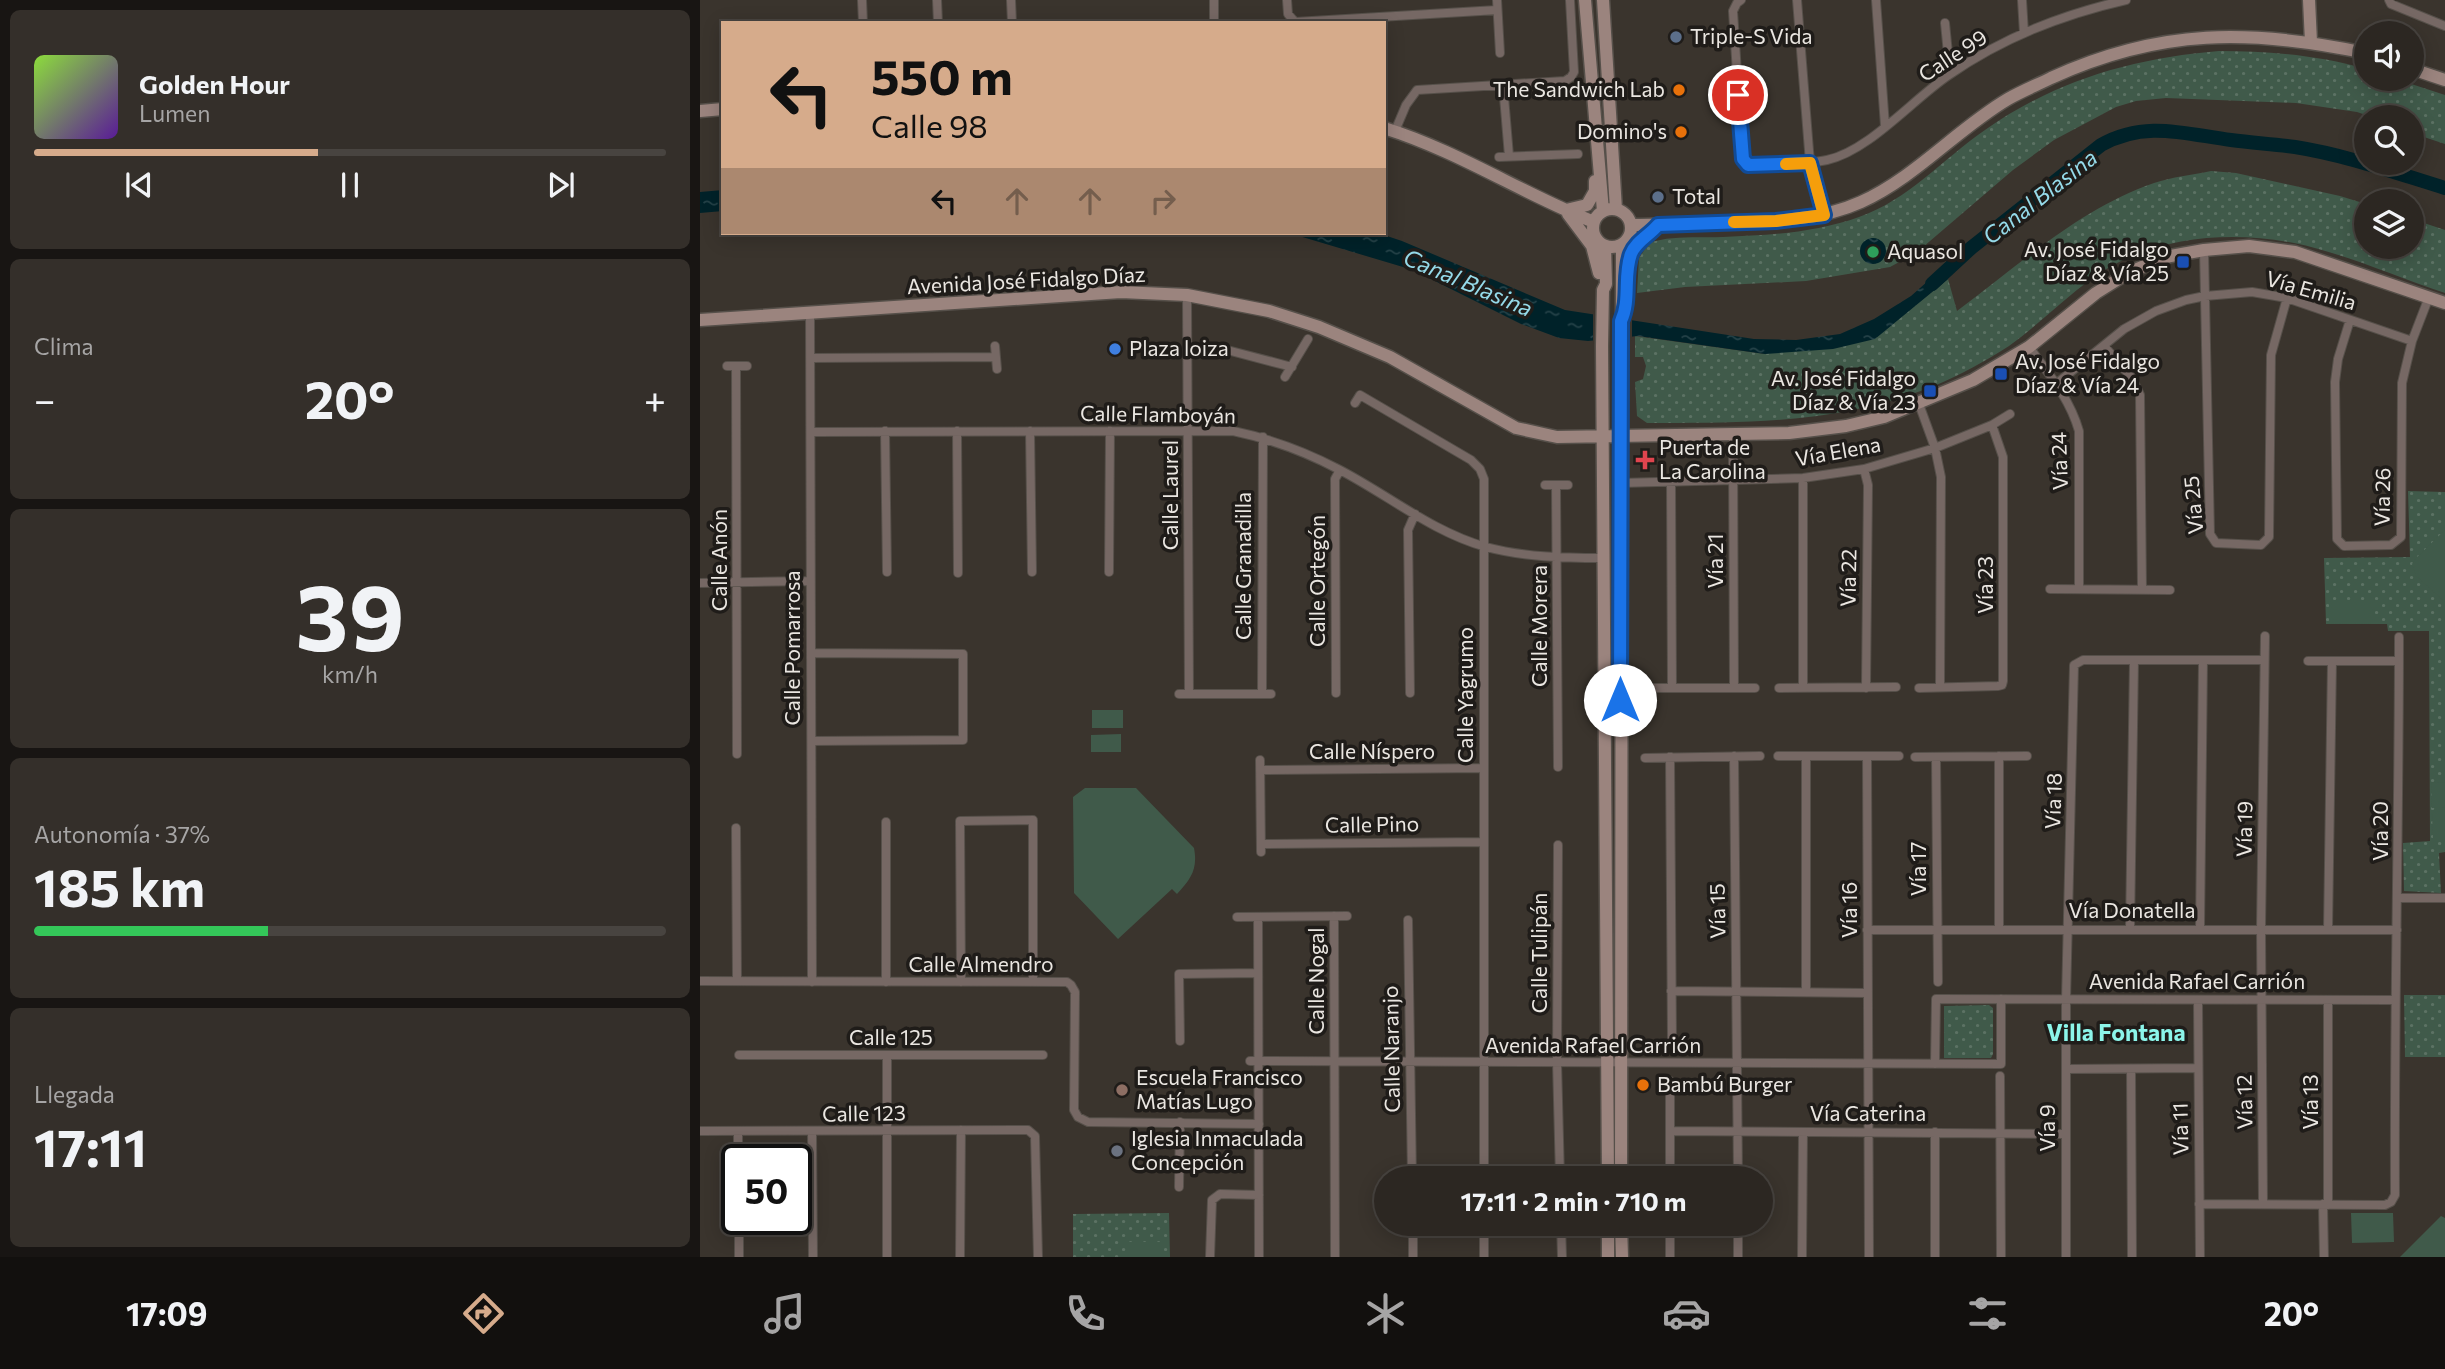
<!DOCTYPE html>
<html lang="es">
<meta charset="utf-8">
<style>
:root{--surface:#2c2722;--page:#342f2a;--text:#f1f3f6;--muted:#a6a5a5;--line:#484440;--accent:#d6ab8b}
body{margin:0;font-family:Commissioner,sans-serif;background:var(--page);color:var(--text);height:100vh;display:flex;flex-direction:column;font-size:26px;white-space:nowrap}
*{box-sizing:border-box;margin:0}
p{font-size:23px;color:var(--muted)}
.icon{flex:none;width:38px;height:38px;fill:none;stroke:currentColor;stroke-width:2;stroke-linecap:round;stroke-linejoin:round}
.map{position:relative;flex:1;overflow:hidden}
.details{display:flex;flex-direction:column;gap:10px;padding:10px;background:#181513;width:700px}
.details>*{flex:none}
.banner{position:absolute;left:21px;top:21px;width:665px;height:214px;border-radius:0px;box-shadow:0 4px 18px #0003,0 0 0 2px var(--line);background:#d6ab8b;color:#111;overflow:hidden}
.controls{position:absolute;left:1654px;top:21px;display:grid;gap:14px}
.controls a{display:grid;place-items:center;width:70px;height:70px;border-radius:50%;background:var(--surface);box-shadow:0 4px 18px #0003,0 0 0 2px var(--line);font-size:35px}
.speed{position:absolute;left:21px;top:1144px;display:flex;gap:14px;font-size:35px;font-weight:700;text-align:center}
.speed>*{display:grid;place-content:center;width:91px;height:91px;border-radius:50%;background:var(--surface);box-shadow:0 4px 18px #0003,0 0 0 2px var(--line);line-height:1}
.speed .limit{border:4px solid #111;border-radius:10px;background:#fff;color:#111}
.pin{position:absolute;display:grid;place-items:center;width:60px;height:60px;color:#fff;margin:-30px;border:4px solid #fff;border-radius:50%;box-shadow:0 2px 7px #0007}
.me{position:absolute;width:77px;margin:-38px;rotate:0deg;stroke-linejoin:round;filter:drop-shadow(0 0 5px #0008)}
.turn{display:flex;align-items:center;gap:24px;height:147px;padding:0 35px;font-size:32px}
.turn .icon{width:91px;height:91px;stroke-width:2.5}
.turn b{display:block;font-size:49px;line-height:60px}
.lanes{display:flex;align-items:center;height:66px;padding:0 35px;background:#0003;justify-content:center;gap:35px;direction:ltr}
.lanes .off{opacity:.35}
.big{font-size:52px;font-weight:700;line-height:1.1}
.details .widget{flex:1;display:flex;flex-direction:column;justify-content:center;gap:10px;min-width:0;padding:0 24px;border-radius:10px;background:var(--page)}
.details .dial{align-items:center;gap:0}
.dial b{font-size:91px;line-height:1}
.song{display:flex;align-items:center;gap:21px}
.cover{width:84px;height:84px;border-radius:10px;background:linear-gradient(135deg,hsl(90 70% 55%),hsl(270 70% 35%))}
.played{height:7px;border-radius:4px;background:linear-gradient(90deg,var(--accent) 45%,var(--line) 45%)}
.keys{display:flex;justify-content:space-around;direction:ltr}
.heat{display:flex;justify-content:space-between;align-items:center;font-size:38px;direction:ltr}
.charge{height:10px;border-radius:5px;background:linear-gradient(90deg,#34c759 37%,var(--line) 0)}
.trip{position:absolute;left:674px;top:1166px;width:399px;height:70px;border-radius:35px;background:var(--surface);box-shadow:0 4px 18px #0003,0 0 0 2px var(--line);font-weight:700;line-height:70px;text-align:center}
.menu{display:flex;height:112px;justify-content:space-around;align-items:center;background:#12100e;color:var(--muted)}
.menu .icon{width:49px;height:49px}
.menu .on{color:var(--accent)}
.menu b{font-size:32px;color:var(--text)}
main{display:flex;flex:1;min-height:0}
.map>svg:first-child{display:block}
.grass{fill:url(#grass-dots)}
.pitch{fill:#405a4a}
.water{fill:url(#water-ripples)}
.pier{fill:#3a342d}
.lines{fill:none;stroke-linecap:round;stroke-linejoin:round}
.river{stroke:#002229;stroke-width:14}
.street-casing{stroke:#56504a;stroke-width:10}
.secondary-casing{stroke:#56504a;stroke-width:15}
.street{stroke:#766864;stroke-width:8}
.secondary{stroke:#9b847e;stroke-width:12}
.route-casing{stroke:#114b97;stroke-width:18}
.route{stroke:#1a73e8;stroke-width:12}
.slow{stroke:#f59e0b;stroke-width:12}
.service-dot{fill:#5c6f8a;stroke:#1f1c19;stroke-width:2.5}
.food-dot{fill:#e8710a;stroke:#1f1c19;stroke-width:2.5}
.leisure-dot{fill:#2e9e5b;stroke:#1f1c19;stroke-width:2.5}
.transit-dot{fill:#1a4fb4;stroke:#1f1c19;stroke-width:2.5}
.shop-dot{fill:#3f7fe0;stroke:#1f1c19;stroke-width:2.5}
.health-dot{fill:#e0444e;stroke:#1f1c19;stroke-width:2.5}
.education-dot{fill:#8d6e63;stroke:#1f1c19;stroke-width:2.5}
.worship-dot{fill:#6b7280;stroke:#1f1c19;stroke-width:2.5}
.labels{text-anchor:middle;stroke-width:7;stroke-linejoin:round;paint-order:stroke}
.poi-label{font-size:21px;fill:#eae6e1;stroke:#1f1c19;text-anchor:start}
.street-label{font-size:21px;fill:#eae6e1;stroke:#1f1c19}
.water-label{font-size:23px;font-style:italic;fill:#95dae9;stroke:#1f1c19}
.neighbourhood-label{font-size:23px;font-weight:bold;fill:#8cf5ea;stroke:#1f1c19}
</style>
<main>
<section class="details">
<div class="widget">
<div class="song"><i class="cover"></i><div><b>Golden Hour</b><p>Lumen</p></div></div>
<div class="played"></div>
<div class="keys"><svg class="icon" aria-label="previous" viewBox="0 0 24 24"><path d="M18 5L8 12l10 7zM5 5v14"/></svg><svg class="icon" aria-label="pause" viewBox="0 0 24 24"><path d="M8 5v14M16 5v14"/></svg><svg class="icon" aria-label="next" viewBox="0 0 24 24"><path d="M6 5l10 7-10 7zM19 5v14"/></svg></div>
</div>
<div class="widget"><p>Clima</p>
<div class="heat"><a>−</a><b class="big">20°</b><a>+</a></div>
</div>
<div class="widget dial"><b>39</b><p>km/h</p></div>
<div class="widget"><p>Autonomía · 37%</p><b class="big">185 km</b><div class="charge"></div></div>
<div class="widget"><p>Llegada</p><b class="big">17:11</b></div>
</section>
<div class="map">
<svg width="1745" height="1257" viewBox="0 0 1745 1257">
<defs>
<pattern id="grass-dots" width="8" height="8" patternUnits="userSpaceOnUse" patternTransform="scale(1.75)"><rect width="8" height="8" fill="#405a4a"/><path d="M2 2h.1M6 6h.1" fill="none" stroke="#5c7264" stroke-width="1.8" stroke-linecap="round"/></pattern>
<pattern id="water-ripples" width="26" height="14" patternUnits="userSpaceOnUse" patternTransform="scale(1.75)"><rect width="26" height="14" fill="#002229"/><path d="M2 4q2-2 4 0t4 0M15 11q2-2 4 0t4 0" fill="none" stroke="#254248"/></pattern>
</defs>
<rect width="100%" height="100%" fill="#3a342d"/>
<!-- grass -->
<path class="grass" d="M1519,51C1569,51 1618,55 1666,69V79H1696L1745,95V144L1712,133V117H1672L1657,112L1596,103L1466,98L1436,101L1416,107L1354,140L1313,170L1216,253L1190,267L1106,281L985,287L937,293L939,258L949,243C971,235 999,238 1023,237C1070,235 1114,233 1159,217C1208,200 1243,159 1285,130C1356,80 1434,58 1519,51Z
M1511,171L1536,173L1640,196L1666,204V247H1712V219L1745,230V293C1697,277 1643,253 1594,243C1525,230 1449,237 1391,279C1363,300 1338,325 1309,346C1286,361 1260,375 1234,386C1139,424 1047,423 947,423L937,416L935,382L943,379L946,366L943,357H935V336L1065,354L1194,322L1248,279L1257,311C1319,265 1379,209 1454,183C1472,177 1492,175 1511,171Z
M1708,491L1745,492V852L1739,853L1741,893L1704,891L1703,843L1730,841L1729,631H1688L1687,624H1626L1624,558L1710,557Z
M1704,995H1745V1057H1705Z
M1289,1005L1293,1008V1054L1291,1058H1244V1006Z
M469,1213L470,1257H373V1214Z"/>
<!-- pitch -->
<path class="pitch" d="M1745,530V602L1716,576L1712,564L1716,558Z
M1629,601H1673V623L1629,624Z
M392,710H423V728H392Z
M421,734V752H391V735Z
M1745,782V807L1732,808L1731,783Z
M385,788H436L494,848C498,869 491,879 477,894L472,889L418,939L374,893L373,797Z
M1732,814H1745V839H1733Z
M1651,1213H1693L1694,1242L1652,1243Z
M1741,1216L1745,1218V1257H1700Z
M428,1242H461V1257H428Z"/>
<!-- water -->
<path class="water" d="M23,190V211L0,213V192Z
M589,233H678L702,241L865,310L1054,339L1096,340L1140,334L1174,319L1211,296L1246,265L1248,279L1175,339L1133,349L1065,354L938,336L888,341L859,338L821,324L713,270Z
M1160 251a13 13 0 1 1 26 0a13 13 0 1 1-26 0Z"/>
<!-- pier -->
<path class="pier" d="M893,311L932,316V340L893,344Z"/>
<g class="lines">
<!-- river -->
<path class="river" d="M1232,284L1271,248L1401,145C1445,120 1485,134 1531,140C1553,143 1574,144 1595,147C1646,155 1696,173 1745,188"/>
<defs>
<path id="street" d="M162,0L163,23
M237,0L238,23
M311,0L312,23
M514,0V23
M587,0L588,14L595,22L797,10
M797,0L800,53
M1041,0L1037,3L1033,11L1042,151L1043,159L1048,165L1057,166C1080,164 1104,165 1127,160C1169,151 1213,99 1249,75C1302,38 1364,14 1426,0
M1097,0L1110,163L1124,215
M1176,0L1185,126
M1322,0L1324,33
M1689,0L1691,4L1745,26
M1245,23L1250,74
M803,85L809,156
M695,131L706,105L717,90L865,81L871,77L874,72L870,0
M799,157L878,154
M1504,250L1510,534L1516,543L1561,545L1569,537L1571,355L1587,298
M487,295L489,694
M110,314L112,982
M1650,320L1638,359L1635,382L1637,539L1644,546L1691,545L1701,537L1702,383L1712,341L1729,297
M295,346L297,369
M1404,346L1432,378L1440,395L1442,589
M1329,347C1349,374 1370,399 1379,431V588
M487,350H527L592,367
M111,358L295,357
M27,366H47
M36,366L37,754
M585,377L608,339
M1356,384L1424,329L1456,311L1486,300L1505,296L1552,292L1587,298L1712,341
M655,403L660,395L771,460L780,469L784,479V1178
M1219,404L1235,448L1241,477L1240,687
M185,431L187,572
M257,431L258,573
M330,431L332,572
M111,432L533,431C571,439 604,451 638,469C687,494 732,532 786,547C824,557 863,558 903,558
M1033,435L1034,688
M1164,469L1168,485L1166,688
M1103,478V687
M971,481L972,688
M920,483L1103,478L1164,469L1235,448L1292,425L1310,414
M845,485H868
M856,485L858,767
M409,572L410,431
M0,583L110,581
M1350,589L1470,590
M111,653L263,654V740L112,741
M1608,661H1699
M950,688H1055
M1079,688L1196,687
M1219,688L1298,686L1302,685L1303,681V457L1292,425
M636,693L635,479L640,470
M710,693L708,530L715,514
M479,694H571
M562,694L563,437
M1034,756L1038,1178
M1078,756H1199
M1106,756V992
M1167,756L1169,1257
M1299,756V929
M970,757L972,1044
M1215,757L1327,756
M1236,757L1238,982
M945,758L1060,756
M560,760L561,852
M560,770L784,768
M186,822V982
M36,828L37,981
M561,844L783,842
M858,845L857,1062L860,1178
M1699,898H1745
M634,916L635,1257
M537,917L647,916
M558,917L559,1257
M708,920L712,1178
M1430,929L1434,660
M1500,929L1503,660
M1167,930H1697
M1628,930L1632,661
M0,981L367,982L371,985L375,992L374,1110L378,1117L388,1122L559,1124
M261,982L260,821L333,820V982
M971,991L1167,993
M1498,1001L1500,1257
M480,1041L479,974L558,973
M39,1055H343
M187,1056V1257
M550,1061L1301,1064V999
M1235,1064L1236,999L1694,1000
M1366,1069L1497,1068
M1431,1069L1432,1257
M1300,1076L1301,1257
M970,1081V1178
M0,1131L328,1130L335,1136L338,1257
M970,1131L1365,1134
M38,1132V1160
M112,1132L113,1257
M1235,1132V1257
M479,1187L480,1122
M1563,1203L1561,929L1565,636
M1499,1204L1685,1205L1691,1202L1695,1195C1694,1009 1699,823 1699,637
M1623,1204L1624,1257
M1628,1205V1000
M39,1220V1257
M713,1223V1257
M784,1223V1257
M861,1223L862,1257
M260,1257L261,1130
M510,1257L512,1200L520,1194L559,1195
M970,1257V1223
M1038,1257V1223
M1102,1257L1103,1132
M1366,1257V1000L1374,665L1383,660H1564"/>
<path id="secondary" d="M885,0L903,211
M903,0L916,209
M1609,0L1611,42
M1712,69L1745,80
M0,111L23,109
M684,128C758,151 823,194 894,222
M893 228a19 19 0 1 1 38 0a19 19 0 1 1-38 0Z
M866,210L887,205L895,191V181
M868,214L892,246L899,273
M931,225C963,225 995,223 1026,223C1072,221 1119,221 1161,202C1216,177 1257,129 1308,99C1322,91 1337,85 1351,78C1460,28 1551,29 1666,53
M905,246L906,284L903,290L902,346L908,1178
M929,269C931,243 945,243 958,224
M0,320L421,292L487,295L569,311L619,327L690,357L816,428L857,437L1089,433L1146,426L1184,417L1273,380L1329,347L1396,293L1428,273L1465,257L1504,250L1549,246L1595,252L1745,303
M921,1178L922,244
M908,1223V1257
M921,1223L922,1257"/>
</defs>
<!-- street casing -->
<use href="#street" class="street-casing"/>
<!-- secondary casing -->
<use href="#secondary" class="secondary-casing"/>
<!-- street -->
<use href="#street" class="street"/>
<!-- secondary -->
<use href="#secondary" class="secondary"/>
</g>
<g class="lines">
<defs>
<path id="route" d="M920,700L921,321C931,300 923,275 931,254C936,241 950,235 958,225L1076,221L1124,215L1110,163L1048,165L1043,159L1038,95"/>
</defs>
<!-- route casing -->
<use href="#route" class="route-casing"/>
<!-- route -->
<use href="#route" class="route"/>
<!-- slow -->
<path class="slow" d="M1034,222L1076,221L1124,215L1110,163L1086,164"/>
</g>
<!-- markers -->
<g class="service-dot">
<circle cx="976" cy="37" r="7"/>
<circle cx="958" cy="197" r="7"/>
</g>
<g class="food-dot">
<circle cx="979" cy="90" r="7"/>
<circle cx="981" cy="132" r="7"/>
<circle cx="943" cy="1085" r="7"/>
</g>
<circle class="leisure-dot" cx="1173" cy="252" r="7"/>
<g class="transit-dot">
<rect x="1476" y="255" width="14" height="14" rx="3.5"/>
<rect x="1294" y="367" width="14" height="14" rx="3.5"/>
<rect x="1223" y="384" width="14" height="14" rx="3.5"/>
</g>
<circle class="shop-dot" cx="415" cy="349" r="7"/>
<path class="health-dot" d="M941.5 449.5h7v7h7v7h-7v7h-7v-7h-7v-7h7z"/>
<circle class="education-dot" cx="422" cy="1090" r="7"/>
<circle class="worship-dot" cx="417" cy="1151" r="7"/>
<g class="labels">
<!-- poi labels -->
<g class="poi-label">
<text x="990" y="44">Triple-S Vida</text>
<text x="965" y="97" text-anchor="end">The Sandwich Lab</text>
<text x="967" y="139" text-anchor="end">Domino's</text>
<text x="972" y="204">Total</text>
<text x="1469" y="257" text-anchor="end">Av. José Fidalgo<tspan x="1469" dy="24">Díaz &amp; Vía 25</tspan></text>
<text x="1187" y="259">Aquasol</text>
<text x="429" y="356">Plaza loiza</text>
<text x="1315" y="369">Av. José Fidalgo<tspan x="1315" dy="24">Díaz &amp; Vía 24</tspan></text>
<text x="1216" y="386" text-anchor="end">Av. José Fidalgo<tspan x="1216" dy="24">Díaz &amp; Vía 23</tspan></text>
<text x="959" y="455">Puerta de<tspan x="959" dy="24">La Carolina</tspan></text>
<text x="436" y="1085">Escuela Francisco<tspan x="436" dy="24">Matías Lugo</tspan></text>
<text x="957" y="1092">Bambú Burger</text>
<text x="431" y="1146">Iglesia Inmaculada<tspan x="431" dy="24">Concepción</tspan></text>
</g>
<!-- street labels -->
<g class="street-label">
<text transform="translate(1253 56) rotate(-33)" y="7">Calle 99</text>
<text transform="translate(326 281) rotate(-3)" y="7">Avenida José Fidalgo Díaz</text>
<text transform="translate(1611 291) rotate(16)" y="7">Vía Emilia</text>
<text transform="translate(458 415) rotate(1)" y="7">Calle Flamboyán</text>
<text transform="translate(1138 452) rotate(-10)" y="7">Vía Elena</text>
<text transform="translate(1360 461) rotate(-92)" y="7">Vía 24</text>
<text transform="translate(471 495) rotate(-90)" y="7">Calle Laurel</text>
<text transform="translate(1683 497) rotate(-89)" y="7">Vía 26</text>
<text transform="translate(1494 505) rotate(-95)" y="7">Vía 25</text>
<text transform="translate(20 560) rotate(-90)" y="7">Calle Anón</text>
<text transform="translate(1016 561) rotate(-90)" y="7">Vía 21</text>
<text transform="translate(544 566) rotate(-90)" y="7">Calle Granadilla</text>
<text transform="translate(1149 578) rotate(-89)" y="7">Vía 22</text>
<text transform="translate(618 581) rotate(-90)" y="7">Calle Ortegón</text>
<text transform="translate(1286 585) rotate(-90)" y="7">Vía 23</text>
<text transform="translate(840 626) rotate(-90)" y="7">Calle Morera</text>
<text transform="translate(93 648) rotate(-90)" y="7">Calle Pomarrosa</text>
<text transform="translate(766 695) rotate(-90)" y="7">Calle Yagrumo</text>
<text x="672" y="759">Calle Níspero</text>
<text transform="translate(1354 801) rotate(-88)" y="7">Vía 18</text>
<text transform="translate(672 825) rotate(-1)" y="7">Calle Pino</text>
<text transform="translate(1545 829) rotate(-89)" y="7">Vía 19</text>
<text transform="translate(1681 831) rotate(-90)" y="7">Vía 20</text>
<text transform="translate(1219 869) rotate(-90)" y="7">Vía 17</text>
<text transform="translate(1150 910) rotate(-90)" y="7">Vía 16</text>
<text transform="translate(1018 911) rotate(-91)" y="7">Vía 15</text>
<text x="1432" y="918">Vía Donatella</text>
<text transform="translate(840 953) rotate(-90)" y="7">Calle Tulipán</text>
<text x="281" y="972">Calle Almendro</text>
<text transform="translate(617 981) rotate(-90)" y="7">Calle Nogal</text>
<text x="1497" y="989">Avenida Rafael Carrión</text>
<text x="191" y="1045">Calle 125</text>
<text x="893" y="1053">Avenida Rafael Carrión</text>
<text transform="translate(692 1049) rotate(-91)" y="7">Calle Naranjo</text>
<text transform="translate(1545 1102) rotate(-91)" y="7">Vía 12</text>
<text transform="translate(1611 1102) rotate(-90)" y="7">Vía 13</text>
<text transform="translate(164 1114) rotate(-1)" y="7">Calle 123</text>
<text x="1168" y="1121">Vía Caterina</text>
<text transform="translate(1348 1128) rotate(-90)" y="7">Vía 9</text>
<text transform="translate(1481 1129) rotate(-91)" y="7">Vía 11</text>
</g>
<!-- water labels -->
<g class="water-label">
<text transform="translate(1340 197) rotate(-38)" y="8">Canal Blasina</text>
<text transform="translate(768 283) rotate(23)" y="8">Canal Blasina</text>
</g>
<!-- neighbourhood labels -->
<g class="neighbourhood-label">
<text x="1416" y="1041">Villa Fontana</text>
</g>
</g>
</svg>
<div class="controls">
<a><svg class="icon" aria-label="sound" viewBox="0 0 24 24"><path d="M4 9h4l5-4v14l-5-4H4zM17 9q2 3 0 6"/></svg></a>
<a><svg class="icon" aria-label="search" viewBox="0 0 24 24"><circle cx="10" cy="10" r="6"/><path d="M15 15l6 6"/></svg></a>
<a><svg class="icon" aria-label="layers" viewBox="0 0 24 24"><path d="M12 4l9 5-9 5-9-5zM3 14l9 5 9-5"/></svg></a>
</div>
<div class="speed"><div class="limit">50</div></div>
<div class="pin" style="left:1038px;top:95px;background:#d93025"><svg class="icon" aria-label="arrive" viewBox="0 0 24 24"><path d="M6 21V4h12l-3 4 3 4H6"/></svg></div>
<svg class="me" style="left:920px;top:700px" viewBox="-20 -20 40 40"><circle r="19" fill="#fff"/><path d="M0-13L10 11 0 6-10 11z" fill="#1a73e8"/></svg>
<div class="trip">17:11 · 2 min · 710 m</div>
<div class="banner">
<div class="turn"><svg class="icon" aria-label="left" viewBox="0 0 24 24"><path d="M17 20v-9H6M10 6l-5 5 5 5"/></svg><div><b>550 m</b>Calle 98</div></div>
<div class="lanes"><svg class="icon" aria-label="left" viewBox="0 0 24 24"><path d="M17 20v-9H6M10 6l-5 5 5 5"/></svg><svg class="icon off" aria-label="ahead" viewBox="0 0 24 24"><path d="M12 20V5M6 11l6-6 6 6"/></svg><svg class="icon off" aria-label="ahead" viewBox="0 0 24 24"><path d="M12 20V5M6 11l6-6 6 6"/></svg><svg class="icon off" aria-label="right" viewBox="0 0 24 24"><path d="M7 20v-9h11M14 6l5 5-5 5"/></svg></div>
</div>
</div>
</main>
<nav class="menu">
<b>17:09</b>
<svg class="icon on" aria-label="directions" viewBox="0 0 24 24"><path d="M12 3l9 9-9 9-9-9zM9 14v-3h6M13 9l2 2-2 2"/></svg>
<svg class="icon" aria-label="music" viewBox="0 0 24 24"><path d="M9 18V5l10-2v13"/><circle cx="6" cy="18" r="3"/><circle cx="16" cy="16" r="3"/></svg>
<svg class="icon" aria-label="phone" viewBox="0 0 24 24"><path d="M5 4h4l2 5-3 2q2 4 5 5l2-3 5 2v4C11 20 4 13 5 4z"/></svg>
<svg class="icon" aria-label="climate" viewBox="0 0 24 24"><path d="M12 3v18M4 7l16 10M4 17L20 7"/></svg>
<svg class="icon" aria-label="car" viewBox="0 0 24 24"><path d="M5 17H2v-5l4-1 3-4h7l3 4 3 1v5h-3M9 17h6M6 11h13"/><circle cx="7" cy="17" r="2"/><circle cx="17" cy="17" r="2"/></svg>
<svg class="icon" aria-label="filters" viewBox="0 0 24 24"><path d="M4 7h16M4 17h16"/><circle cx="9" cy="7" r="2"/><circle cx="15" cy="17" r="2"/></svg>
<b>20°</b>
</nav>
